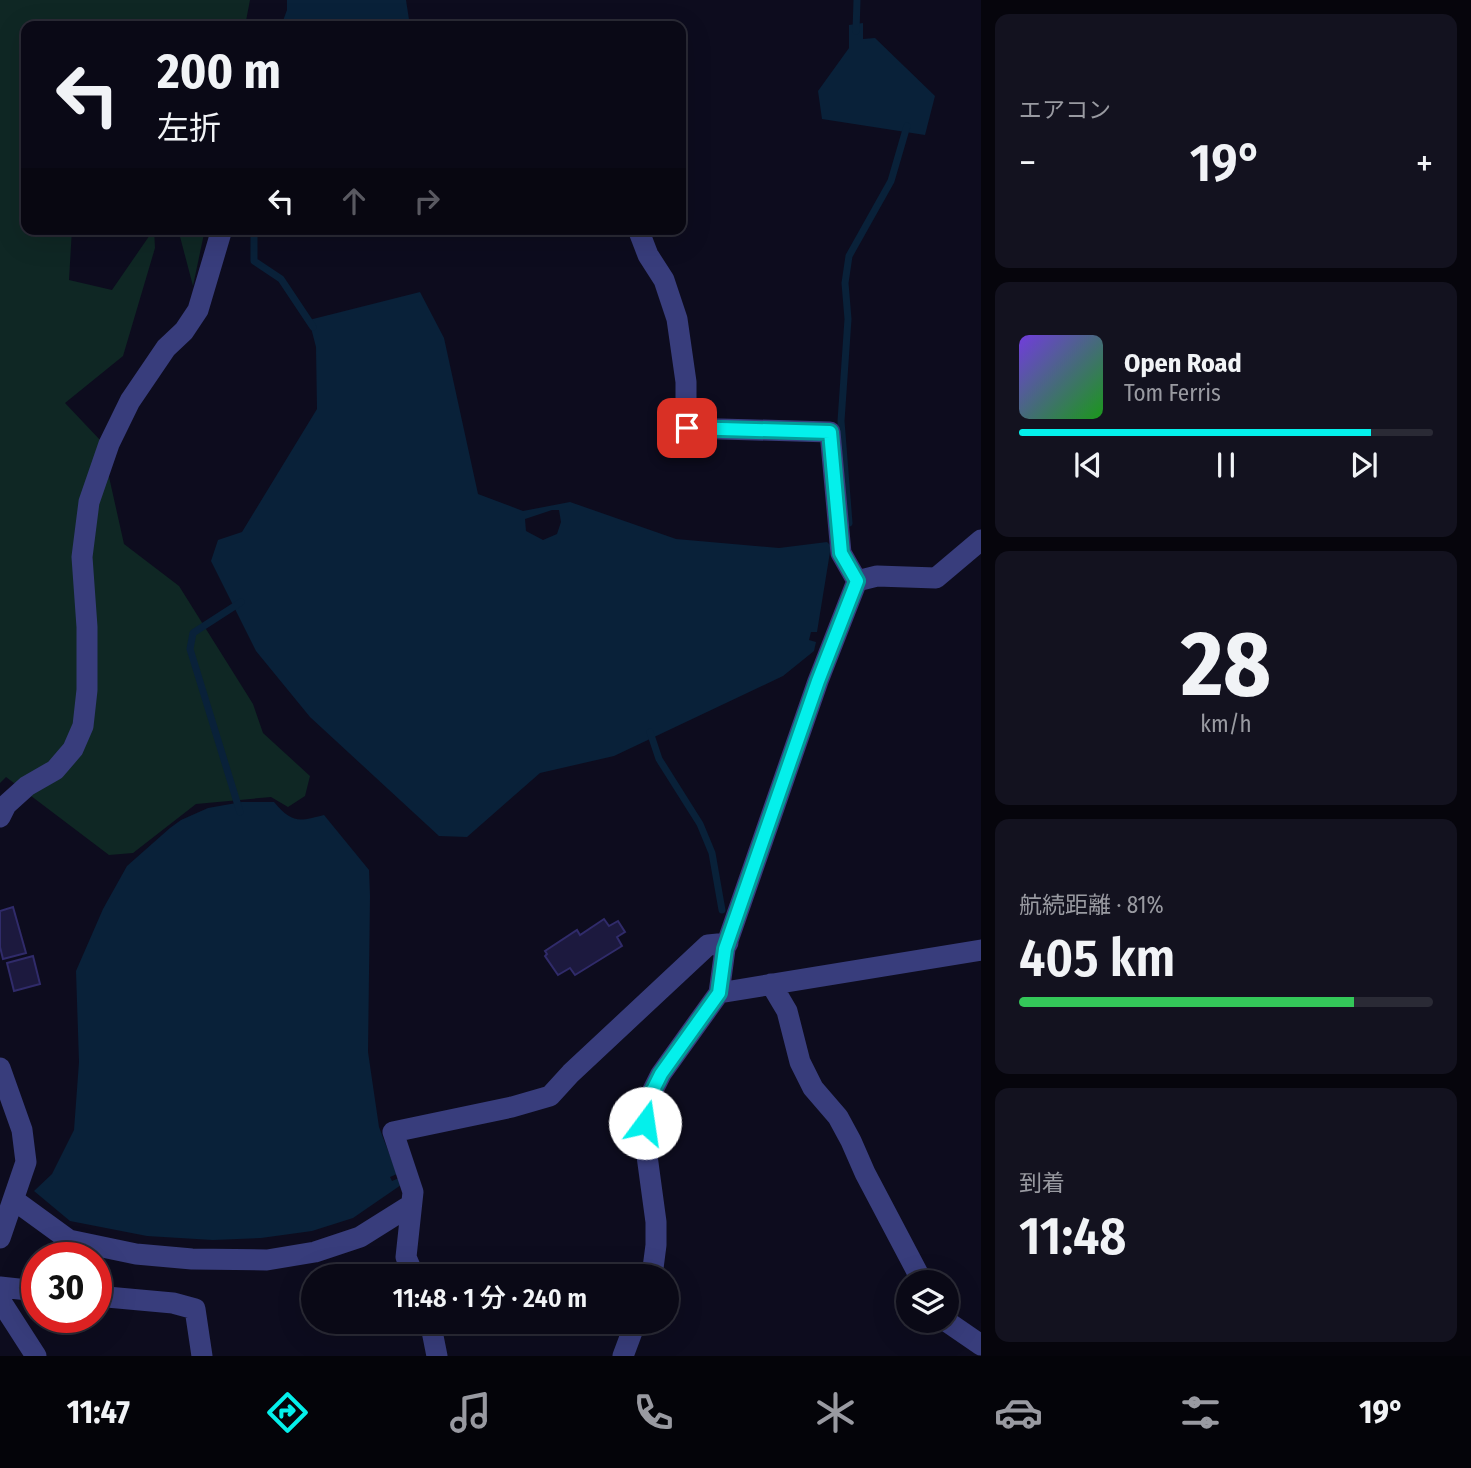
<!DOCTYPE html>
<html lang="ja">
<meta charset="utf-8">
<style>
:root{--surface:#0a0916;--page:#13121f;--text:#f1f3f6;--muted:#999aa1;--line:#2a2a35;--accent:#04f0eb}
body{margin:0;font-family:"Fira Sans Condensed","Noto Sans JP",sans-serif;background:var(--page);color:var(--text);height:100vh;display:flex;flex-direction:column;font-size:26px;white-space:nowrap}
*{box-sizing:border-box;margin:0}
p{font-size:23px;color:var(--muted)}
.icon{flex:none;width:38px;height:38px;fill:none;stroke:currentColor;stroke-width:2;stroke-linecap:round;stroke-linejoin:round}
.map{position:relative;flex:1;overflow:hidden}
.drawer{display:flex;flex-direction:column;gap:14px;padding:14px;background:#06050c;width:490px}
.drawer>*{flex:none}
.guide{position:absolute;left:21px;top:21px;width:665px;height:214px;border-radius:14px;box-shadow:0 7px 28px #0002,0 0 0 2px var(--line);background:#0a0916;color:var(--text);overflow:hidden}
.tools{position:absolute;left:896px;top:1270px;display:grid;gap:14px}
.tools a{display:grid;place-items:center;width:63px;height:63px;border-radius:50%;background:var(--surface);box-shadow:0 7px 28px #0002,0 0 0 2px var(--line);font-size:35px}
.speed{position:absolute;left:21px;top:1242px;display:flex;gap:14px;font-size:35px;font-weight:700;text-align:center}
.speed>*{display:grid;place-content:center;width:91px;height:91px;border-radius:50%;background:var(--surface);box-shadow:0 7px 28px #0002,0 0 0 2px var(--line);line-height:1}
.speed .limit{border:10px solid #d22;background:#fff;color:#111}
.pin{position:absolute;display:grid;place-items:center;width:60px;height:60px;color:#fff;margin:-30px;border-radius:14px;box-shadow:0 4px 10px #0006}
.me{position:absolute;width:77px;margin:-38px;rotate:14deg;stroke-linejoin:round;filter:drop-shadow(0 0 5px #0008)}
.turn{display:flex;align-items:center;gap:24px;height:147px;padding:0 21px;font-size:32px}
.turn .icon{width:91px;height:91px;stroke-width:2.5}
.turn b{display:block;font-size:49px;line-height:60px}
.lanes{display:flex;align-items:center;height:66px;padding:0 21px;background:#0003;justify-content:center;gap:35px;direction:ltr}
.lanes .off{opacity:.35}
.big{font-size:52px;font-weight:600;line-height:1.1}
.drawer .tile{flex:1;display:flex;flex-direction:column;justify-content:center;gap:10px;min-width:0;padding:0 24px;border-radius:14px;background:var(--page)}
.drawer .dial{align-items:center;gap:0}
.dial b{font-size:91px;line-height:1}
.song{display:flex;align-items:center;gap:21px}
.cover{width:84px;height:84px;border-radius:10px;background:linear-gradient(135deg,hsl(260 70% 55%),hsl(120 70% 35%))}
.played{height:7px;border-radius:4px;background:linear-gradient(90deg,var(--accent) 85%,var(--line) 85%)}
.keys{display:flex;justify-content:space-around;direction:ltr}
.heat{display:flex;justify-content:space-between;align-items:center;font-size:38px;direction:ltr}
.charge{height:10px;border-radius:5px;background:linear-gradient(90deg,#34c759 81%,var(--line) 0)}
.trip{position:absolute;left:301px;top:1264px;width:378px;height:70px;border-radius:35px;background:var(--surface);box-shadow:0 7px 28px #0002,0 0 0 2px var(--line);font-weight:600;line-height:70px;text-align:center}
.tabs{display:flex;height:112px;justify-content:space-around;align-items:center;background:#040409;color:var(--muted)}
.tabs .icon{width:49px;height:49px}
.tabs .active{color:var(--accent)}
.tabs b{font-size:32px;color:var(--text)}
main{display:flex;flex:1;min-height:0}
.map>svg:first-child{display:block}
.green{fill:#0f2724}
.water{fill:#092139;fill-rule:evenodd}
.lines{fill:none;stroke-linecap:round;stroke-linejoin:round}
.stream{stroke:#092139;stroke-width:7}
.building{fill:#1c193e;stroke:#302b6a;stroke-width:2}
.minor{stroke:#383d7c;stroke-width:21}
.route-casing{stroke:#039c99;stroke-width:18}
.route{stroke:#04f0eb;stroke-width:12}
</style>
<main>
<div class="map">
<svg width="981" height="1356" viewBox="0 0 981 1356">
<rect width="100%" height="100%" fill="#0d0c1e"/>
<!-- green -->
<path class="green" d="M0,0H250L245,26H26V229H72L69,280L112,290L154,229L155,248L123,356L65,403L101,441L124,544L179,586L253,704L263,733L310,776L305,796L288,807L271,797L196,804L133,853L109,855L6,777L0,783Z
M178,229H205L193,286Z"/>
<!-- water -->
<path class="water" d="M287,0H406L410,26H281L287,10Z
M863,23V39L875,38L935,96L925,135L822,119L818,91L849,48V25Z
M420,292L444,338L478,494L523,511L570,502L676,539L779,548L827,542L831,546L817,632H811L809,640L816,642L814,651L783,676L614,756L540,773L467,837L439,836L310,717L256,651L211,561L218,540L242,532L317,409L316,347L309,320ZM552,510H559L561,522L557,534L543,540L526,531L525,519Z
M242,802H274C292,823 298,822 324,815L369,870L370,896L368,1052L379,1127L397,1174L390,1177L392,1181L399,1178L401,1185L353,1218L312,1231L261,1238L213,1240L147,1236L70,1221L34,1191L52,1174L74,1130L79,1062L76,971L103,909L127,866L170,828L181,820L208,808Z"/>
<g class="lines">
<!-- stream -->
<path class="stream" d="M856,31L857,0
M254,229V261L281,279L313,327
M849,523L841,421L848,319L845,283L849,256L891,181L907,126
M650,732L659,759L700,824L712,853L722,910
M240,812L190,649L193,633L241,602"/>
</g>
<!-- building -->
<path class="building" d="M13,907L26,953L3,959L0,947V911Z
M604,919L609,926L618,921L625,932L617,937L622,946L575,975L570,968L558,975L545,956L547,954L545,951L577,930L580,935Z
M33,956L40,984L14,991L7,963Z"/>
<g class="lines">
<!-- minor -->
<path class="minor" d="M638,229L648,255L664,280L677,319L686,382V428L830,432L841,553L857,581
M857,581L877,576L936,578L981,540
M0,817L6,805L27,786L55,770L73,749L83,726L87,690V627L82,557L89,502L109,444L130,401L166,348L184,331L198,310L222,229
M771,984L787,1011L800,1062L813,1088L838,1117L851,1141L865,1173L923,1283
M719,993L981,950
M0,1068L22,1130L26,1162L0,1238
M14,1200L69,1240L136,1254L192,1259L267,1260L315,1252L360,1237L411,1205
M414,1276L406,1257L413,1192L393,1132L512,1107L550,1096L571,1073L708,945L728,943
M652,1276L656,1245V1222L645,1141V1123L653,1090L661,1074L719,993L725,949L818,681L857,581
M0,1287L37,1291
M96,1296L173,1303L195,1309L202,1356
M0,1300L36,1356
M430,1321L437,1356
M946,1321L981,1345
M623,1356L636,1321"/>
</g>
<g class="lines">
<defs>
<path id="route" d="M645,1123L653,1090L661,1074L719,993L725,949L818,681L857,581L841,553L830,432L687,428"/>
</defs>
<!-- route casing -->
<use href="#route" class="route-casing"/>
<!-- route -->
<use href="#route" class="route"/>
</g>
</svg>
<div class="tools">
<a><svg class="icon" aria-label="layers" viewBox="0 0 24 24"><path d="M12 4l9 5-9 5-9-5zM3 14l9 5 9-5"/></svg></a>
</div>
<div class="speed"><div class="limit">30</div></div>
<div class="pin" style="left:687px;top:428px;background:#d93025"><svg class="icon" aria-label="arrive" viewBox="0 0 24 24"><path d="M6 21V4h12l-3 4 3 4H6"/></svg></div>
<svg class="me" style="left:645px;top:1123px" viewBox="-20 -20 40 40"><circle r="19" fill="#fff"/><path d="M0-13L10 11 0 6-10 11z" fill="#04f0eb"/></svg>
<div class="trip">11:48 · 1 分 · 240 m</div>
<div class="guide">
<div class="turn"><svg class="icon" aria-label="left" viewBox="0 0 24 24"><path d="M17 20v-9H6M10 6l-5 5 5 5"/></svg><div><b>200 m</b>左折</div></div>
<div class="lanes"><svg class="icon" aria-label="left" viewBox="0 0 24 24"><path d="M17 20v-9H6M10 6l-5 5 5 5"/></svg><svg class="icon off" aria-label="ahead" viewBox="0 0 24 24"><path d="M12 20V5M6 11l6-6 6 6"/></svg><svg class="icon off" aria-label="right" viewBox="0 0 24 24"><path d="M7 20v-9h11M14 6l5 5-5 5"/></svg></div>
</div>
</div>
<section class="drawer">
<div class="tile"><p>エアコン</p>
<div class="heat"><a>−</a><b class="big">19°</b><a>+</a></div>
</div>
<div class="tile">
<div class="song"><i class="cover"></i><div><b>Open Road</b><p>Tom Ferris</p></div></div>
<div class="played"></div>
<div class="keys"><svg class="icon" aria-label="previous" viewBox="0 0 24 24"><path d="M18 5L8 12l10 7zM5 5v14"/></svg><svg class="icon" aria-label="pause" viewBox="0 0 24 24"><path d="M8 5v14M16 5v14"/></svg><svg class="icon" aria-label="next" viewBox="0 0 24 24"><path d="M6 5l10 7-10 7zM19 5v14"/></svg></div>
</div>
<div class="tile dial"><b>28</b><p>km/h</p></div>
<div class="tile"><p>航続距離 · 81%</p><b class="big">405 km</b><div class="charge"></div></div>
<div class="tile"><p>到着</p><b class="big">11:48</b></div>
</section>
</main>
<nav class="tabs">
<b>11:47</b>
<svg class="icon active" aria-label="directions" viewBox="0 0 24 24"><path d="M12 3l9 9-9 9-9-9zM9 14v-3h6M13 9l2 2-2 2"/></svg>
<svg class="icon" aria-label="music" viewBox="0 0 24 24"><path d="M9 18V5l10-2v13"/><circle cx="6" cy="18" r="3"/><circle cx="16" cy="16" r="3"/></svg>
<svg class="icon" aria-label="phone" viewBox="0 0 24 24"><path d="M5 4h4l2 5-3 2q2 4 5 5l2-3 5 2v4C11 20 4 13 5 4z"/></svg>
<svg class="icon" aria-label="climate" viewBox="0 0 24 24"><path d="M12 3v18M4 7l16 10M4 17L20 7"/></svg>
<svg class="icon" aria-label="car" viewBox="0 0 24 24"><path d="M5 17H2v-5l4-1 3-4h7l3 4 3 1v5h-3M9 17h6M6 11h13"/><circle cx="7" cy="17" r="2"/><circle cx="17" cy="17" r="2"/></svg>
<svg class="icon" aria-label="filters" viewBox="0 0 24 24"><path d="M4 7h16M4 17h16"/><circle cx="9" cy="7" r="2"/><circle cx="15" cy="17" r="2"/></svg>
<b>19°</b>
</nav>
